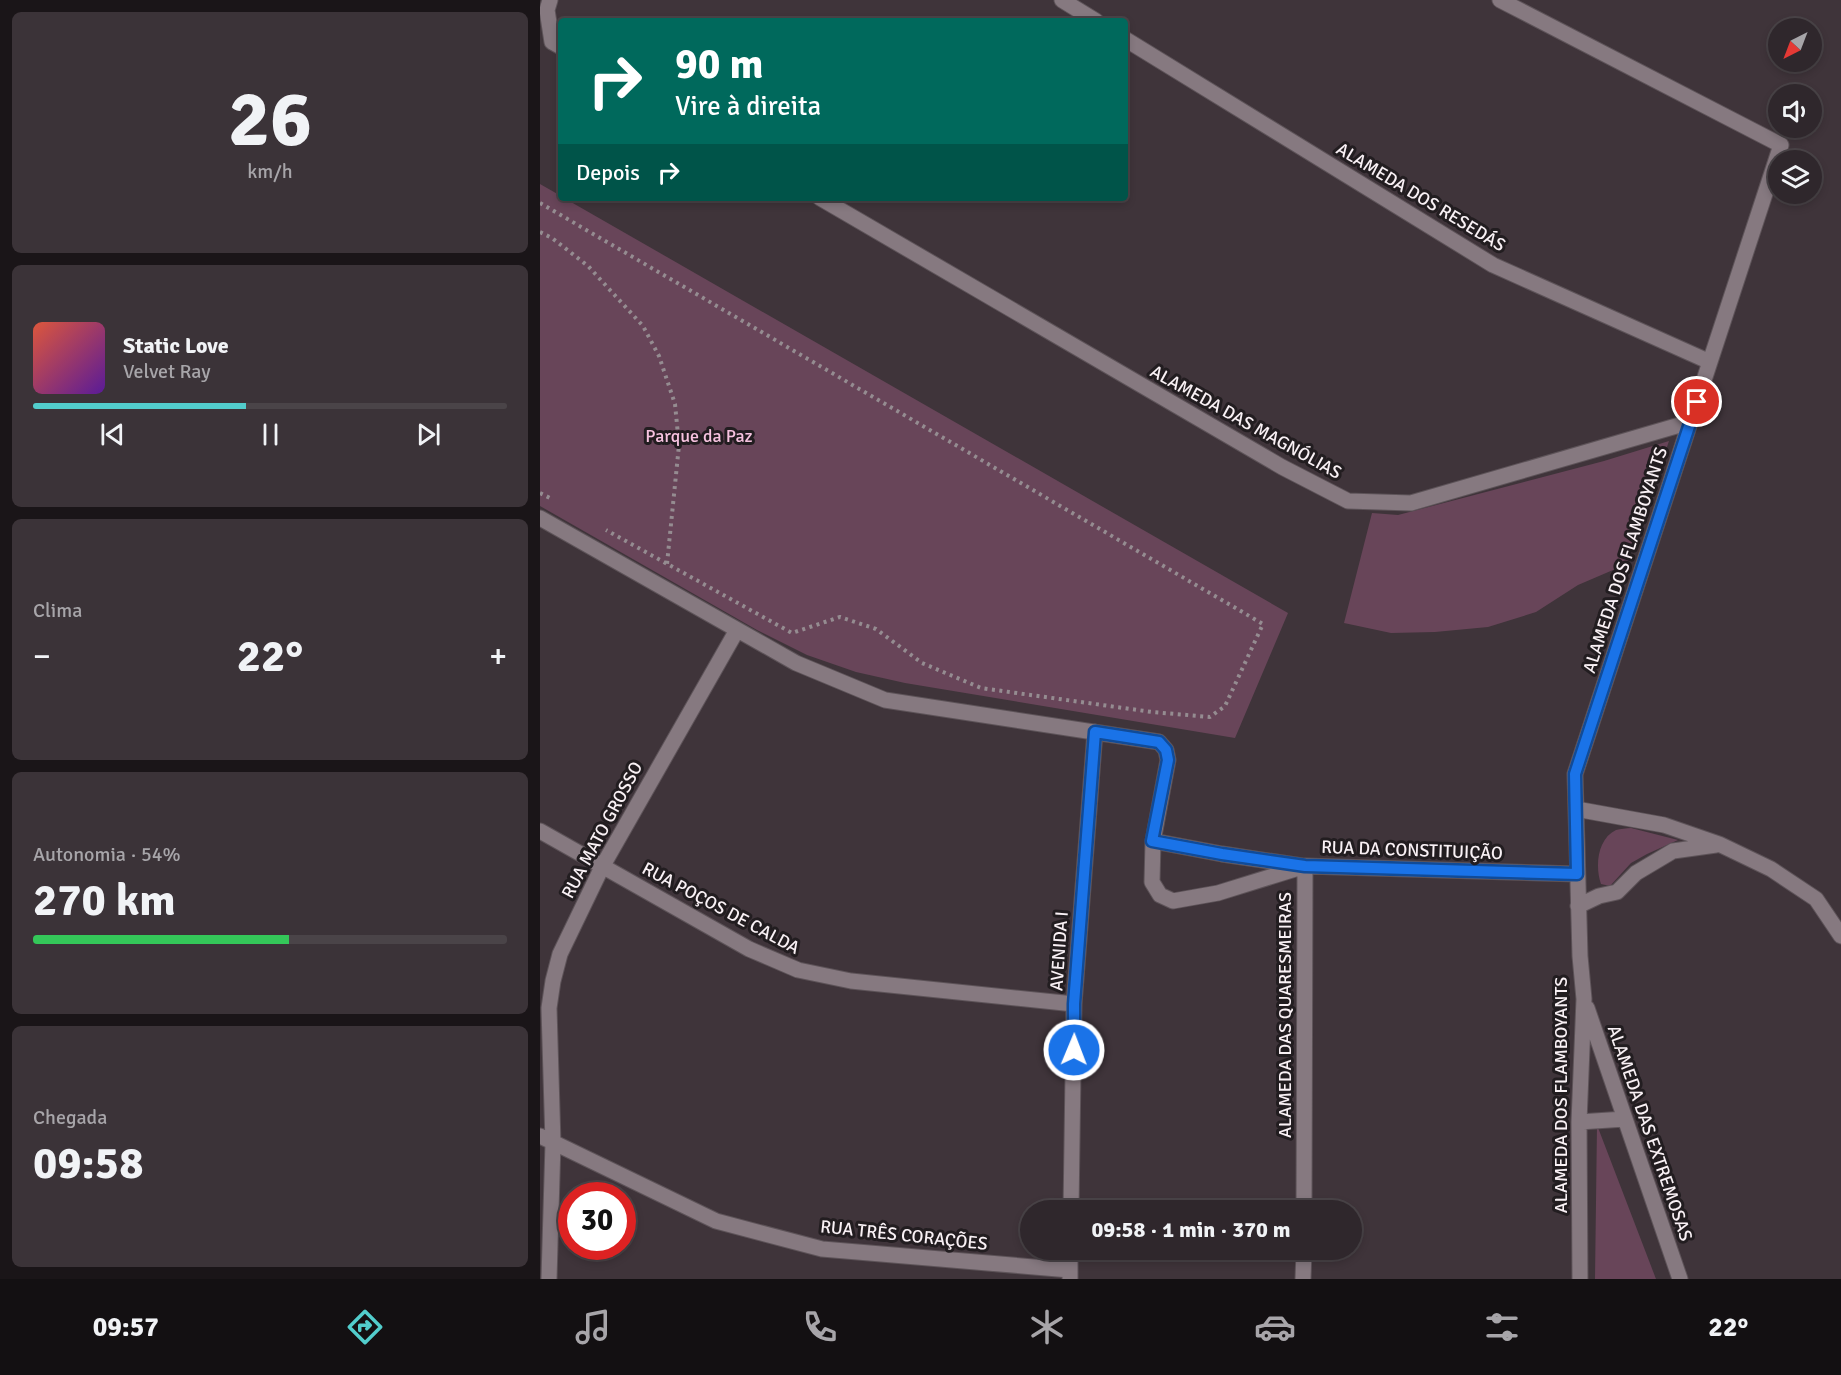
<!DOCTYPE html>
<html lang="pt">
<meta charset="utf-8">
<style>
:root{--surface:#2f272c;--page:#3b3338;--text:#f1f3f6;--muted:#a7a5a9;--line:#4a4448;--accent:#52cdcc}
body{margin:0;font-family:Signika,sans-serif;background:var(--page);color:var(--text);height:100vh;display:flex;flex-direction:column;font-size:22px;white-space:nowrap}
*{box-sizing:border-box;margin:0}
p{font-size:20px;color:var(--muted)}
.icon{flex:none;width:33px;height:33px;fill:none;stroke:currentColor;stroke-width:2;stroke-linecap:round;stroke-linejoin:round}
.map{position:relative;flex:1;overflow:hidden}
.side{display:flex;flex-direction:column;gap:12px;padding:12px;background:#1a1518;width:540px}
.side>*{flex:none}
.guide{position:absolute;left:18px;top:18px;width:570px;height:183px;border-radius:6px;box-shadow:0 3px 9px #0003,0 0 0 2px var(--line);background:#00695c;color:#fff;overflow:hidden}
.needle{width:39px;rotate:222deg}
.buttons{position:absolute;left:1228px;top:18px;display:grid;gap:12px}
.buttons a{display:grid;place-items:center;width:54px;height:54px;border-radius:50%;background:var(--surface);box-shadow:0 3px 9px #0003,0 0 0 2px var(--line);font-size:30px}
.speed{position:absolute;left:18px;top:1182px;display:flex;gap:12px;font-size:30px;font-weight:700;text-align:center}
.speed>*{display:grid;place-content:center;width:78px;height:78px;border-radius:50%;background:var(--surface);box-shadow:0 3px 9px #0003,0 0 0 2px var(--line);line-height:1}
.speed .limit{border:9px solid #d22;background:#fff;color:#111}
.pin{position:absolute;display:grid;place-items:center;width:51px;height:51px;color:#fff;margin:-26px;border:3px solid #fff;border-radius:50%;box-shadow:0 2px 6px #0007}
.me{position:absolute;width:66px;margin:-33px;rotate:1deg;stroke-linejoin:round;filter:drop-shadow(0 0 4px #0008)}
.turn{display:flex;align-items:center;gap:21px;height:126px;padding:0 18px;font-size:27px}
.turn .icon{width:78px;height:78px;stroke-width:2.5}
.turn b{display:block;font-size:42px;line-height:51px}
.then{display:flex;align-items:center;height:57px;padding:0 18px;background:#0003;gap:12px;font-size:22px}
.big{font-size:45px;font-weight:700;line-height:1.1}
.side .card{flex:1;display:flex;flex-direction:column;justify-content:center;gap:9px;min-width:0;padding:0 21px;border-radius:9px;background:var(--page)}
.side .dial{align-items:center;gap:0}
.dial b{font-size:78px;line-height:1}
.song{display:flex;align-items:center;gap:18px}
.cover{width:72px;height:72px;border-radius:9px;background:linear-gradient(135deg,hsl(10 70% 55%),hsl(270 70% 35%))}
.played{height:6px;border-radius:3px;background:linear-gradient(90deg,var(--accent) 45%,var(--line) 45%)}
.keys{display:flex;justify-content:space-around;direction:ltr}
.heat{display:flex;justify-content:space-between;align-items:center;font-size:33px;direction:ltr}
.charge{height:9px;border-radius:4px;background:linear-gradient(90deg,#34c759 54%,var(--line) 0)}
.trip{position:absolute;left:480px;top:1200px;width:342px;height:60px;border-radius:30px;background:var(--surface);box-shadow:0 3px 9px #0003,0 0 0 2px var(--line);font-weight:700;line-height:60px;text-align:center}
.tab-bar{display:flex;height:96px;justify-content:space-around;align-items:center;background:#131012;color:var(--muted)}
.tab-bar .icon{width:42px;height:42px}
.tab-bar .current{color:var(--accent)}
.tab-bar b{font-size:27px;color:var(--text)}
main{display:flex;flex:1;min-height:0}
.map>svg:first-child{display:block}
.green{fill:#684559}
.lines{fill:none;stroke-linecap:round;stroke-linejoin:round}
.minor-casing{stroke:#5d5358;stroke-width:17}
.path{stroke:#958c91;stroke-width:4;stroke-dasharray:3 4.5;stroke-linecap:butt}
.minor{stroke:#867980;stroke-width:15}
.route-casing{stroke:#114b97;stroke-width:15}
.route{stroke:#1a73e8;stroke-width:10}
.labels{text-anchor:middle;stroke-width:6;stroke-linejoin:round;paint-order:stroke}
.street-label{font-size:18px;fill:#f9f1f5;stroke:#221d20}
.park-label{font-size:18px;fill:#f7c3e0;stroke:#221d20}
</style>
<main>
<section class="side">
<div class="card dial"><b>26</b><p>km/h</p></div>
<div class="card">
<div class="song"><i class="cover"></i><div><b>Static Love</b><p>Velvet Ray</p></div></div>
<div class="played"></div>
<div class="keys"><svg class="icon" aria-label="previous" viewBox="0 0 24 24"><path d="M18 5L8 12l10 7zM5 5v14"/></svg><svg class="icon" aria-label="pause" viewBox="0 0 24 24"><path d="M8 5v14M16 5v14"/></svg><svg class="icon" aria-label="next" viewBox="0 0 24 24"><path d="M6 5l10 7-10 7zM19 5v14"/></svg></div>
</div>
<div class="card"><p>Clima</p>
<div class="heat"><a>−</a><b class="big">22°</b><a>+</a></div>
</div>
<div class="card"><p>Autonomia · 54%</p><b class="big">270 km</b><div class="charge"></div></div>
<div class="card"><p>Chegada</p><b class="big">09:58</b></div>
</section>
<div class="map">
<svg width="1301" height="1279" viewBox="0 0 1301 1279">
<rect width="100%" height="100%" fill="#3f343a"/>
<!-- green -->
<path class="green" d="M0,184L21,196V198H24L748,613L695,738L365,683L316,672L267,655L217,630L0,506Z
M1129,441L1087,564L1038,585L996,612L948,627L895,632L851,633L804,623L832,513L858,515L1064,461Z
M1091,828L1138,840L1107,854L1091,863L1070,886L1061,884C1055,867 1057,839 1076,830C1080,829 1087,828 1091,828Z
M1057,1125L1116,1279H1055Z"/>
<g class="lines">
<defs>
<path id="minor" d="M10,0L7,10L12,42L21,47
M522,0L556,21
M960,0L1241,145L1035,774L1040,956L1044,999L1039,1122L1040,1279
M585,39L953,265L1170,362
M280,198L742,467L808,501L871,503L1150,422
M0,518L256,663L345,700L619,742L626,750L628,760L613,841L612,882L620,895L633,901L678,893L765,866L1037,874
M1036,809L1124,825L1179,844L1231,869L1276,899L1301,936
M0,831L209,949L258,970L311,981L534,1004
M613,841L682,854L762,866
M1038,906L1059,896L1077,892L1096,873L1133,851L1176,845
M1047,1008L1140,1279
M1039,1122L1085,1119
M0,1136L176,1221L282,1249L530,1270
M531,1210L534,1004L555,732
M764,1210L765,866
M9,1279L13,1143L9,1008L13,981L20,954L62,867L197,630
M530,1279V1250
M763,1279L764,1250"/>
</defs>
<!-- minor casing -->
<use href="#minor" class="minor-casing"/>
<!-- path -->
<path class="path" d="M0,203L723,624L685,706L670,717L612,712L441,688L382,663L336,629L300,617L252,633L66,530
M0,232L12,238L48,266L103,326L119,356L135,404L139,445L127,564
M0,493L12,499"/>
<!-- minor -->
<use href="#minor" class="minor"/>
</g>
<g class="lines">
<defs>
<path id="route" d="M534,1050V1004L555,732L619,742L626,750L628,760L612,841L682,854L765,866L1037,874L1035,774L1157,402"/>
</defs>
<!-- route casing -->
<use href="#route" class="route-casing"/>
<!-- route -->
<use href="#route" class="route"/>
</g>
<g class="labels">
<!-- street labels -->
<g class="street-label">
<text transform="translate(881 197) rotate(31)" y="6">ALAMEDA DOS RESEDÁS</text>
<text transform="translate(706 422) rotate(29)" y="6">ALAMEDA DAS MAGNÓLIAS</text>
<text transform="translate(1085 560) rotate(-72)" y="6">ALAMEDA DOS FLAMBOYANTS</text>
<text transform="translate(62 830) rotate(-62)" y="6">RUA MATO GROSSO</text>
<text transform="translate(872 850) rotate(2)" y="6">RUA DA CONSTITUIÇÃO</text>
<text transform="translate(181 908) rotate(28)" y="6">RUA POÇOS DE CALDA</text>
<text transform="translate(519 951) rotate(-86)" y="6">AVENIDA I</text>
<text transform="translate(745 1015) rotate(-90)" y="6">ALAMEDA DAS QUARESMEIRAS</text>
<text transform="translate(1021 1095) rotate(-90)" y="6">ALAMEDA DOS FLAMBOYANTS</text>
<text transform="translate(1110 1133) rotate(71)" y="6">ALAMEDA DAS EXTREMOSAS</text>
<text transform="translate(364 1235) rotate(6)" y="6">RUA TRÊS CORAÇÕES</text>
</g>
<!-- park labels -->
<g class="park-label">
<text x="159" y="442">Parque da Paz</text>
</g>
</g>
</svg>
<div class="buttons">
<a><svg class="needle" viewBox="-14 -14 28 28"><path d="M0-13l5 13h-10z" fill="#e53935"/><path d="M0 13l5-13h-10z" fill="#a7a5a9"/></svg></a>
<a><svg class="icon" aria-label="sound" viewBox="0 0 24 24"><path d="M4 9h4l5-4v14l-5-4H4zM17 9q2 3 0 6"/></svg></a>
<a><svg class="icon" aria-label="layers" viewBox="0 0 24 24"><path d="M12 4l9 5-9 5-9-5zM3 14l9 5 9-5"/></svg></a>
</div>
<div class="speed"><div class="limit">30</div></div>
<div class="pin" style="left:1157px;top:402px;background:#d93025"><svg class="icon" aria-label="arrive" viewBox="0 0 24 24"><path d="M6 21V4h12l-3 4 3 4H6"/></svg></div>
<svg class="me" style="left:534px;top:1050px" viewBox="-20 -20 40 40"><circle r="17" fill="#1a73e8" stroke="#fff" stroke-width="3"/><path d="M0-11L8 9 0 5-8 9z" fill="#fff"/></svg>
<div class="trip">09:58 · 1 min · 370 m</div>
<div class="guide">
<div class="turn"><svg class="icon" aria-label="right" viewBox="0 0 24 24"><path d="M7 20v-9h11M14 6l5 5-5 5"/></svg><div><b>90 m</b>Vire à direita</div></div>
<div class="then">Depois<svg class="icon" aria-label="right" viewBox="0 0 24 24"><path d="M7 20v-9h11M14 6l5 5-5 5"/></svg></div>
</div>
</div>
</main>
<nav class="tab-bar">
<b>09:57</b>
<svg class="icon current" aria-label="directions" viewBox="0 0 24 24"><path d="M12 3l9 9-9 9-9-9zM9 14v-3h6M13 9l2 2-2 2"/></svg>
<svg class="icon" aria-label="music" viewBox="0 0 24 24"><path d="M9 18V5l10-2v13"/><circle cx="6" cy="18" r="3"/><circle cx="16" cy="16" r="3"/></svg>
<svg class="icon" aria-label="phone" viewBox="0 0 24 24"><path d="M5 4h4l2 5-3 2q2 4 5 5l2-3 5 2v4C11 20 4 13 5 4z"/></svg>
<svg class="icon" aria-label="climate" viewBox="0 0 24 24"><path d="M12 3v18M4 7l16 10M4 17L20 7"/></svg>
<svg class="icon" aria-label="car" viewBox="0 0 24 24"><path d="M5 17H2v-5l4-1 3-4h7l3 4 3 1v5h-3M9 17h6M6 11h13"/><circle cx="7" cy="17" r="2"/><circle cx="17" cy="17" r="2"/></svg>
<svg class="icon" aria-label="filters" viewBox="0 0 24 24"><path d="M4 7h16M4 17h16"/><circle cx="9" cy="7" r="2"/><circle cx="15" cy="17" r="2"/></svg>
<b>22°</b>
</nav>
